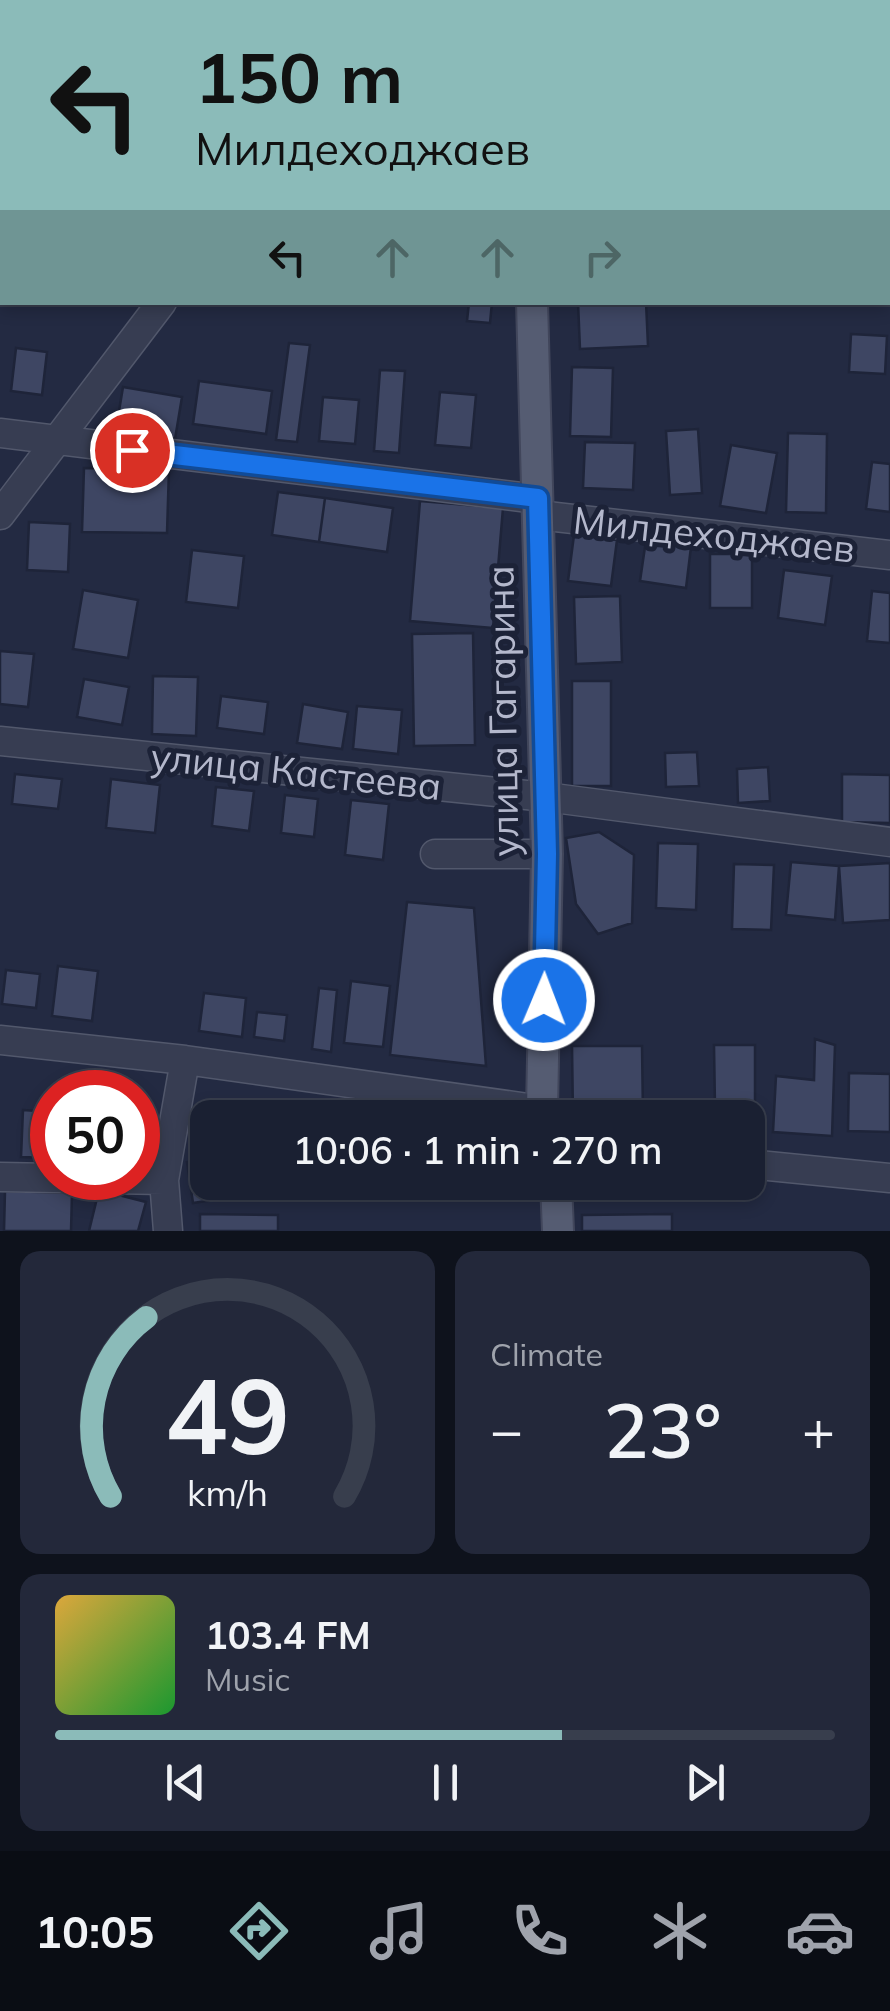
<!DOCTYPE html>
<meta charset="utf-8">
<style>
:root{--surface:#1a2032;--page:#23283a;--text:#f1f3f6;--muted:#9fa3ac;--line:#383e4d;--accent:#8bbbb9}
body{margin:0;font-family:Mulish,sans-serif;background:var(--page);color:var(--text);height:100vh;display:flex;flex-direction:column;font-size:38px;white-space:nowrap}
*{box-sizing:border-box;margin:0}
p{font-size:32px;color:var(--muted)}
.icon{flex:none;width:55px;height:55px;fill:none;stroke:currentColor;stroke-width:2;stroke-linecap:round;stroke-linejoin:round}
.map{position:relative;height:1231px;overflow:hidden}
.side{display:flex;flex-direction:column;gap:20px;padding:20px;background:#0e121c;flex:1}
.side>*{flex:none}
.top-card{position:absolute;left:0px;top:0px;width:890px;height:305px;box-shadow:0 5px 15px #0003,0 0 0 2px var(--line);background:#8bbbb9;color:#111;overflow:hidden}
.speed{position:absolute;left:30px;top:1070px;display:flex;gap:20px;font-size:50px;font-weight:700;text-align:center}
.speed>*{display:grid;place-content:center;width:130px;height:130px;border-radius:50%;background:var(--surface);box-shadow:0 5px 15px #0003,0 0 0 2px var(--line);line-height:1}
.speed .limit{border:15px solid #d22;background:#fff;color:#111}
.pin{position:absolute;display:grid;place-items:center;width:85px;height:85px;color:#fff;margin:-42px;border:5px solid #fff;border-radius:50%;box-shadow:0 2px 10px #0007}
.me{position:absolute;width:110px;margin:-55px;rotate:1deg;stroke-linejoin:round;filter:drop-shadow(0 0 8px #0008)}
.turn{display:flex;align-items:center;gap:35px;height:210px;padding:0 30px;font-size:45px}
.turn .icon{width:130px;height:130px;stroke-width:2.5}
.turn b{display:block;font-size:70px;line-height:85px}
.lanes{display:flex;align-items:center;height:95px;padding:0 30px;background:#0003;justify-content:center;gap:50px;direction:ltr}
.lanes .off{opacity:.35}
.big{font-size:75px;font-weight:600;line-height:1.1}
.side .tile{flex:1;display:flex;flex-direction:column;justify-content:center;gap:15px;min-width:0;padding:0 35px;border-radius:20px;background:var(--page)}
.side .dial{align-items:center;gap:0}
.dial svg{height:260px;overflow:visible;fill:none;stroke:var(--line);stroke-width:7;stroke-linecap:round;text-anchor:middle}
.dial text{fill:var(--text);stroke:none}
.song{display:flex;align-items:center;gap:30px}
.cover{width:120px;height:120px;border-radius:15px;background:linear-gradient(135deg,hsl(40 70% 55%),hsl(130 70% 35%))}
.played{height:10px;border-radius:5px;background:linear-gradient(90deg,var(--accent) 65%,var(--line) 65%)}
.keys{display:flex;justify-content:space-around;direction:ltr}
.heat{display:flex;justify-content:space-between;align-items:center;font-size:55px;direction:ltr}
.side .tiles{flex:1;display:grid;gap:20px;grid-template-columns:1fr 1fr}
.tile:last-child{grid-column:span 2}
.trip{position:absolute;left:190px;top:1100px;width:575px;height:100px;border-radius:20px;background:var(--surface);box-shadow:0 5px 15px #0003,0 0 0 2px var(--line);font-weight:600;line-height:100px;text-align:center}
.menu{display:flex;height:160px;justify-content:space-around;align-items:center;background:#0a0d14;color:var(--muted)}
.menu .icon{width:70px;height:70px}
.menu .selected{color:var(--accent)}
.menu b{font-size:45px;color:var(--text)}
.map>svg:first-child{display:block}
.building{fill:#3e4663;stroke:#1e2439;stroke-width:2.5}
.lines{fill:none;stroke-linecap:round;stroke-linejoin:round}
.minor-casing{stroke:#52586c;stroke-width:31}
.major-casing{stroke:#41465b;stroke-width:34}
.minor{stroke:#373d52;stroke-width:28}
.major{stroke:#555c72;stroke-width:30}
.route-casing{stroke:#114b97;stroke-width:25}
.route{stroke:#1a73e8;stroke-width:18}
.labels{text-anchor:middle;stroke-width:10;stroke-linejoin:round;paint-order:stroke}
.street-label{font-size:38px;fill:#b4b8cc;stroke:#1c2237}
</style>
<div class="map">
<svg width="890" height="1231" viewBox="0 0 890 1231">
<rect width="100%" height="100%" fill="#232a42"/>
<!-- building -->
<path class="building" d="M469,302H492L490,323L467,321Z
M578,302H646L648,346L580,349Z
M851,334L887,336L885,374L849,372Z
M289,343L310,345L297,442L276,440Z
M16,348L47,352L42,395L11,391Z
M572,367L613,368L611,437L570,436Z
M380,370L405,371L399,453L374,451Z
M199,381L272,391L266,434L193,424Z
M123,387L182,397L175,439L116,429Z
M440,392L476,395L471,448L435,445Z
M323,397L359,400L355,444L319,441Z
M698,429L702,493L670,495L666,431Z
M788,433L827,434L826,513L786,512Z
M585,442L635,443L633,490L583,488Z
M731,445L777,453L766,513L720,506Z
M872,462L890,464V512L866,509Z
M84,468L169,469L167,533L82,532Z
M278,492L325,498L319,542L272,535Z
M325,498L393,508L387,552L319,542Z
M420,501L503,508L493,628L410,621Z
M29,522L70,524L68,572L27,570Z
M574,535L617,540L611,586L568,581Z
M646,540L691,547L686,588L640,581Z
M192,550L244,556L238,608L186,602Z
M710,554H752V608H710Z
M784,570L832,576L825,625L778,618Z
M83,590L138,600L128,658L73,649Z
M872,591L890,593V643L867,641Z
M620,596L622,662L576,664L574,597Z
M473,633L475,745L414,746L412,634Z
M0,651L34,654L28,707L0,704Z
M153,676L198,677L196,736L152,734Z
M84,679L129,687L122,725L77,717Z
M572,681H611V786H572Z
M221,696L268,702L264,734L217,728Z
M303,704L348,712L342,749L297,743Z
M357,706L402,710L398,754L353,749Z
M697,752L699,786L666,787L665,753Z
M768,767L770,801L738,803L737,769Z
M15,774L62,779L58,809L12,804Z
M842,774L890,775V823L842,822Z
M111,779L160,785L155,833L106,828Z
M216,787L254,791L249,831L212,826Z
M285,795L318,799L314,837L281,833Z
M351,800L389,804L383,860L345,855Z
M599,832L634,855L632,923L598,934L576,904L566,838Z
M658,843L698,844L696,910L656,908Z
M791,862L839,866L835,920L786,915Z
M890,863V920L843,923L839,866Z
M734,864L774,865L771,930L732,929Z
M407,902L474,908L486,1066L390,1055Z
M58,966L98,971L92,1021L52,1016Z
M6,970L40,974L36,1008L2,1004Z
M351,981L390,986L383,1047L344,1043Z
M319,988L337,990L331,1052L312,1049Z
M204,993L246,998L242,1037L199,1031Z
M257,1012L287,1015L284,1041L254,1037Z
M815,1039L835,1045L832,1136L773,1132L776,1076L814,1080Z
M714,1045H755V1107H715Z
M572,1046H642L643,1116L573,1117Z
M849,1073L890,1074V1132L848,1131Z
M23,1110L52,1112V1158L21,1157Z
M208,1159V1182H237L239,1196L193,1203L187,1162Z
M481,1182H507L506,1198L480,1196Z
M99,1190L146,1202L138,1231H89Z
M5,1191L72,1193L71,1231H4Z
M200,1214L278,1215V1231H200Z
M672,1214V1231H582V1215Z"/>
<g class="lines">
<defs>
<path id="minor" d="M393,2L395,0
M0,121L2,122
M888,252L890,253
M0,433L537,499
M0,515L162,302
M538,515L890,555
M0,741L546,797L890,842
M435,854H547
M0,1040L185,1060L542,1110
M748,1164L890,1178
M0,1177L164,1180
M168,1231L164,1180L185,1060"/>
<path id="major" d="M523,0V2
M532,302L547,854L542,1110L545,1118
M556,1182L558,1231"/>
</defs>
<!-- minor casing -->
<use href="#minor" class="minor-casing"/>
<!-- major casing -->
<use href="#major" class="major-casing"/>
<!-- minor -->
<use href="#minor" class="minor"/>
<!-- major -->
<use href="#major" class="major"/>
</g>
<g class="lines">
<defs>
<path id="route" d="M132,450L538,498L547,854L544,1000"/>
</defs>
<!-- route casing -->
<use href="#route" class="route-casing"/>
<!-- route -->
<use href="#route" class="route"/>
</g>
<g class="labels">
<!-- street labels -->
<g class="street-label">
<text transform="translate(714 535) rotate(6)" y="13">Милдеходжаев</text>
<text transform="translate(503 711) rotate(-91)" y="13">улица Гагарина</text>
<text transform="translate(296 772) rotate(6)" y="13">улица Кастеева</text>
</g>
</g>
</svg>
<div class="speed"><div class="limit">50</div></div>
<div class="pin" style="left:132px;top:450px;background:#d93025"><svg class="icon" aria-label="arrive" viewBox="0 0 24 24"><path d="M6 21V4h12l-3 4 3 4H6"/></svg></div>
<svg class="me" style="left:544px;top:1000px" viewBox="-20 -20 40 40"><circle r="17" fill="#1a73e8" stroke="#fff" stroke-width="3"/><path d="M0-11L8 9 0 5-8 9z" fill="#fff"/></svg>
<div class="trip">10:06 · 1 min · 270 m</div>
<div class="top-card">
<div class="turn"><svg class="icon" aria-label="left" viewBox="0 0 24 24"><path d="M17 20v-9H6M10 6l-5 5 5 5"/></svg><div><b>150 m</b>Милдеходжаев</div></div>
<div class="lanes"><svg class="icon" aria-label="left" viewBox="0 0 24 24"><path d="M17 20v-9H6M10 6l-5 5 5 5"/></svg><svg class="icon off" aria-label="ahead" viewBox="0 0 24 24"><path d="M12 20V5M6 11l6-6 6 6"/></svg><svg class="icon off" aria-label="ahead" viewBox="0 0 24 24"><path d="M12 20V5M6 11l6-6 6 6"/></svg><svg class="icon off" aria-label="right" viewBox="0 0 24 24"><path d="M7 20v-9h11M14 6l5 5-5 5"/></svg></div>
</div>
</div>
<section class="side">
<div class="tiles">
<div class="tile dial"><svg viewBox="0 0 100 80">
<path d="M14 69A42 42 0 1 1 86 69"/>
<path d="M14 69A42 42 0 0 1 25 14" stroke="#8bbbb9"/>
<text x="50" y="56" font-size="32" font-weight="700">49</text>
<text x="50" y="72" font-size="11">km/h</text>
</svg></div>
<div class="tile"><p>Climate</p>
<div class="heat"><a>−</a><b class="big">23°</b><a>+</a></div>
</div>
<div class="tile">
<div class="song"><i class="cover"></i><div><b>103.4 FM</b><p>Music</p></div></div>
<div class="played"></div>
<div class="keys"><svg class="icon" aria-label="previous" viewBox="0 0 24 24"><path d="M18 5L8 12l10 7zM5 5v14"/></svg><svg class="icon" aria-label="pause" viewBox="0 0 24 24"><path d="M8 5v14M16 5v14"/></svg><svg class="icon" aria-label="next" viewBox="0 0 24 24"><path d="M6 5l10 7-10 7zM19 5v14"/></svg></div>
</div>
</div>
</section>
<nav class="menu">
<b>10:05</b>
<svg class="icon selected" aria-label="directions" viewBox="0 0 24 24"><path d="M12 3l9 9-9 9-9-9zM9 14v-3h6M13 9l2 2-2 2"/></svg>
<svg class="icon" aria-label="music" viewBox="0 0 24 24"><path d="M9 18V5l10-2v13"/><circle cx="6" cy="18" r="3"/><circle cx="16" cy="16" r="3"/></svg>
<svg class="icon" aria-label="phone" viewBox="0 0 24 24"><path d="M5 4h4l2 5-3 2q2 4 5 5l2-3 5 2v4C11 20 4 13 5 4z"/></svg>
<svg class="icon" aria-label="climate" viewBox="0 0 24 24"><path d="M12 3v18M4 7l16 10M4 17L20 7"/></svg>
<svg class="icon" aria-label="car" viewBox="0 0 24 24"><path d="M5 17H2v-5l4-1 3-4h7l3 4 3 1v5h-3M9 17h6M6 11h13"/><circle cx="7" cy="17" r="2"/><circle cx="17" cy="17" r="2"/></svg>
</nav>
